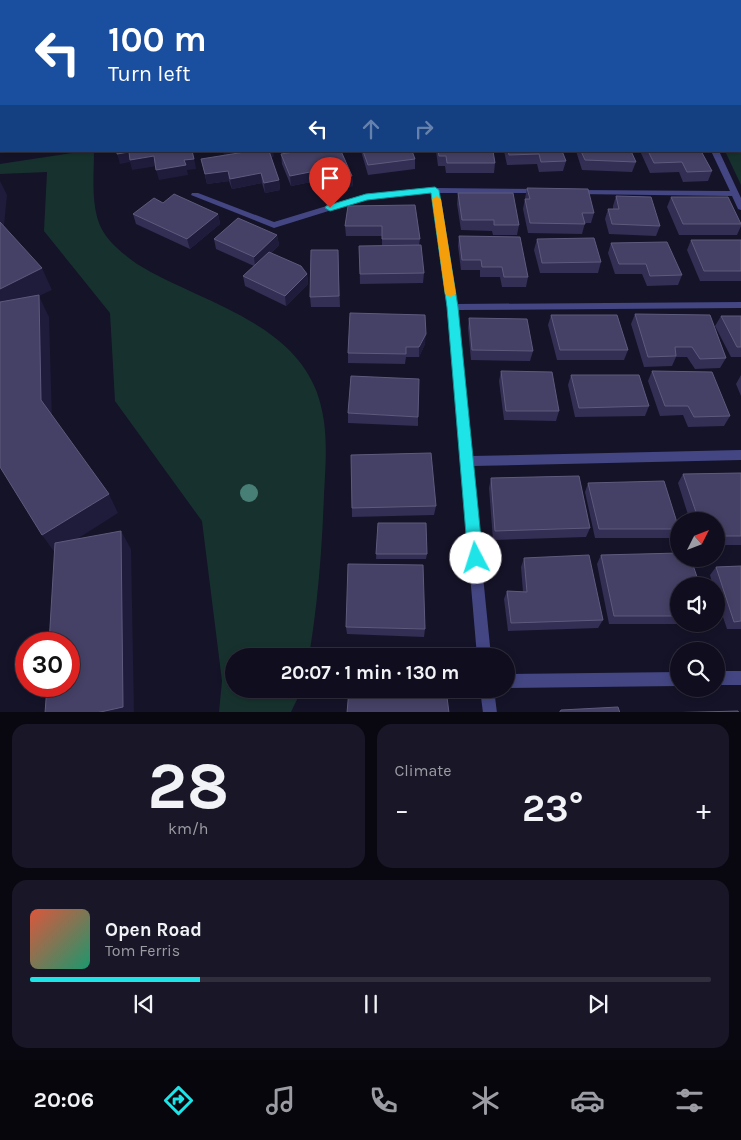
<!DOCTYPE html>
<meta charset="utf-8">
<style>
:root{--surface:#100e1e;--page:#191727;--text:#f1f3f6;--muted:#9c9ca4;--line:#302e3c;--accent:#1ee4e7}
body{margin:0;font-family:Karla,sans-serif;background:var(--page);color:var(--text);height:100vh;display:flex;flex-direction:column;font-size:19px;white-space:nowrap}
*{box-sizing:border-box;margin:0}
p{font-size:16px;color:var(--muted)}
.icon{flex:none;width:28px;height:28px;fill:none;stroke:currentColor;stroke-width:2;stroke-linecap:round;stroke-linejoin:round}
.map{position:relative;height:712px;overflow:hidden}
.details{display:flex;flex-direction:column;gap:12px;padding:12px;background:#090810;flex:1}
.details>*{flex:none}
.hud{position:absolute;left:0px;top:0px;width:741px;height:152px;box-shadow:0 2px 8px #0003,0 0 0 1px var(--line);background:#1a4fa0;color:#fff;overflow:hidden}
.needle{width:32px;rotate:48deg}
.tools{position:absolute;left:670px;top:512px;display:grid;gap:10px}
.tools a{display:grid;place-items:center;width:55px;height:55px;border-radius:50%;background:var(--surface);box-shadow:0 2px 8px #0003,0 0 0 1px var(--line);font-size:25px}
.speed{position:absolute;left:15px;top:632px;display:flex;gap:10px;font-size:25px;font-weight:700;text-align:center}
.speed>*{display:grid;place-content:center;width:65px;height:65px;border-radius:50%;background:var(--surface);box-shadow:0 2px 8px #0003,0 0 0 1px var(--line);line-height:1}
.speed .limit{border:8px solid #d22;background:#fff;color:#111}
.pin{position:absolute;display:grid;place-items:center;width:42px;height:42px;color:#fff;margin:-51px -21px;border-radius:50% 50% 50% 0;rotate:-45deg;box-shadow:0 0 5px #0007}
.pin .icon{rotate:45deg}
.me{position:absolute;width:55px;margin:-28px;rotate:355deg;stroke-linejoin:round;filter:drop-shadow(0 0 4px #0008)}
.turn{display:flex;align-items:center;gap:18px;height:105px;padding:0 25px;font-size:22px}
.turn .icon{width:65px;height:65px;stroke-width:2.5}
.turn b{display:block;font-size:35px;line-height:42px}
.lanes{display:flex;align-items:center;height:48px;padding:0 25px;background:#0003;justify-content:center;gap:25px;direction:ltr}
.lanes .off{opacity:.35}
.big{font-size:38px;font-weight:700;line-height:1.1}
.details .card{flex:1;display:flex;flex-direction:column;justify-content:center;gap:8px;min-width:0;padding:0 18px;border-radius:15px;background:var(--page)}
.details .dial{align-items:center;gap:0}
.dial b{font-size:65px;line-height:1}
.song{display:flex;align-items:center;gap:15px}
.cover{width:60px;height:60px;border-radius:8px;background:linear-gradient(135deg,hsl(10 70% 55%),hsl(160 70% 35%))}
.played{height:5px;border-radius:2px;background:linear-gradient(90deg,var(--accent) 25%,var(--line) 25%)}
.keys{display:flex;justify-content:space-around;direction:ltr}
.heat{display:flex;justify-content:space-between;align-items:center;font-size:28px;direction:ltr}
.details .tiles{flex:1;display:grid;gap:12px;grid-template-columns:1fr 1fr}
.card:last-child{grid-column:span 2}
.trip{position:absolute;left:225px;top:648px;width:290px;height:50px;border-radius:25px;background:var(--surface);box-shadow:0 2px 8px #0003,0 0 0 1px var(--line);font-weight:700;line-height:50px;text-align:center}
.tabs{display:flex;height:80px;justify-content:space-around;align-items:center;background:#06060c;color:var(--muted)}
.tabs .icon{width:35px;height:35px}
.tabs .active{color:var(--accent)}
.tabs b{font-size:22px;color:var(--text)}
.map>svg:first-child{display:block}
.green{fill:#17322e}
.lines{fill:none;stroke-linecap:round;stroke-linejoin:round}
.lane{fill:#434682;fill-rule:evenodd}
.street{fill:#434682;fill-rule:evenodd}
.secondary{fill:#7f86f1;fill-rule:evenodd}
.tree{fill:#477e75}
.wall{fill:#332e54}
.shaded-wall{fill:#1f1b3b}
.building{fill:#454166;stroke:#5e5a7d}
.route{fill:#1ee4e7;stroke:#149496}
.slow{fill:#f59e0b}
</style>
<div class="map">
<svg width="741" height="713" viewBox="0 0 741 713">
<rect width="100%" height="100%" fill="#151328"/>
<!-- green -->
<path class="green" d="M740,122H741V185L725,151H740Z
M85,151H94C94,174 91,201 99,223C105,240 123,254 137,264C197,301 287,319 316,390C329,424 326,458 324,494C322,549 318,602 309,656H234V689H302L291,712H219L222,681L202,521L115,401L110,313L44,231L47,172L0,174V164Z"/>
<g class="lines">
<!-- lane -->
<path class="lane" d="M0,4H1V8H0Z"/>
<!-- street -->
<path class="street" d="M276,0H282L283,1H277Z
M412,0H418L419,1H413Z
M681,0H687V1H681Z
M711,151H719L741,198V210L738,209L732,196L575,194L571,192L575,190L730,191Z
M435,188L538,189L542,191L538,193H439L456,304L741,302V308L457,310L471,456L741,450V460L472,466L491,656H477L447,307L431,193L367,199L274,228L191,195L192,193H198L274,222L366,194Z
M716,671H741V685H716Z
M679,672V686L506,688V674Z
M480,689H494L497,713H483Z"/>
<!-- secondary -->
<path class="secondary" d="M740,100H741V104H740Z
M0,146H1V150H0Z"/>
</g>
<!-- trees -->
<circle class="tree" cx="249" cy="493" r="9"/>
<!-- wall -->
<path class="wall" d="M428,0H475V1H429Z
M479,0H516V1H479Z
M526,0H560L559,1H526Z
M361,151H412L415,159V169L368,175Z
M436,151H493L495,163L494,173H446L445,166H438Z
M504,151H562L566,161L563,171L539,172L537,164L507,165Z
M576,151H631L636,162L632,172L582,170Z
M640,151H701L712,171L708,181L683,182L679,172L650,173Z
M281,154L352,176L353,186L315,192L311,182L291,186L282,164Z
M274,156L271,157L279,180L280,190L265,193L262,183L232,189L229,181L207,184L201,159Z
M527,188L594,213L591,223H585L582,234L528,233L523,209Z
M458,193L519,225L517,235H493L492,231L461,230L457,204Z
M616,196L660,226L656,236L609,234L605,219L608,209H613V206Z
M671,197L741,223V226L737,235H679L667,207Z
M163,203L218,214L220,224L190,249L136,224L133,214Z
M348,206L420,239L419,245L424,273L423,283L360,284L359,246H382V236H346L345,226Z
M277,235L279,245L271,253L307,274L308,284L286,306L245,286L243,276L254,266L216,249L214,239Z
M459,236L528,277L526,287H502L500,277H480V270H461L458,246Z
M537,239L601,262L598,273H540L534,250Z
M691,240H741V281H700L687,250Z
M611,243L682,275L678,285L647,286L642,274H615L608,253Z
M338,250L340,307H311L310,297Z
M635,314L726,358L720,368L695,369L687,357H676L672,366L644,367L631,324Z
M551,315L628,350L624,360H557L548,325Z
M721,316H741V357H731L715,326Z
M469,318L533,351L530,361L471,360L468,328Z
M425,344L419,357H406L405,364L348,363V353Z
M501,371L559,411L556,421L504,420L499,381Z
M652,371L730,416L724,426L688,427L683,415L660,416L648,381Z
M571,375L649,406L645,416L575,417L568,385Z
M741,375V396L736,384Z
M348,413L418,417V426L348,423Z
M351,455L436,506L434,515L352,517Z
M741,473V545H716V521H690L678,483L683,474Z
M491,478L590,528L586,537L493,540L489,488Z
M588,483L679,530L673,538H595L585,492Z
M378,523L427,554L426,559H376Z
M601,555L679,586V624H609L597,564Z
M524,558L603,620L598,628L508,631L504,599L507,591L523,592L521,567Z
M741,566V629H727L716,596V586H713L710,575L716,567Z
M346,627L425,629L424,637L347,634Z"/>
<!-- shaded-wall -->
<path class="shaded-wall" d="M303,0H317L307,1H303Z
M0,60H1V70H0Z
M0,116H1V131H0Z
M193,151L196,169L187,170L184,160Z
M231,151H273L274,156L225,162L223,152Z
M129,152L154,156L157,166L132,170L130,162L120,164L117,154Z
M186,165L188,175L159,180L156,170Z
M228,171L229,181L207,184L205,174Z
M310,172L311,182L291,186L290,176Z
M261,173L262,183L232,189L230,179Z
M352,176L353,186L315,192L314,182Z
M279,180L280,190L265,193L264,183Z
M0,181L7,195L3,236L0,229Z
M218,214L220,224L190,249L187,239Z
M277,235L279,245L255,267L254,257Z
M42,268L52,290L39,296L49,317L52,421L41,400L0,311V289Z
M307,274L308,284L286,306L285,296Z
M426,334L425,344L419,357V347Z
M109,494L118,513L55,553L42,535Z
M121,531L131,549L134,713H96Z"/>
<!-- building -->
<path class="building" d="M119,0H151V1H119Z
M170,0H206L207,1H171Z
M213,0H258L259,1H213Z
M391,0H393L394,1H382Z
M570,0H612V1H578Z
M625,0H663V1H625Z
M0,33H1V60H0Z
M0,67H1V116H0Z
M117,151H192L194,159L184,160L186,165L156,170L154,156L130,160L129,152L117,154Z
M251,151H269L279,180L264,183L261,173L230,179L228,171L205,174L201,159Z
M299,151H341L352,176L314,182L310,172L290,176L281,154Z
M363,151H412L415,159L368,165Z
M438,151H493L495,163H447L446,156H439Z
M508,151H562L566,161L541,162L539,154L509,155Z
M581,151H631L636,162L585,160Z
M648,151H701L712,171L687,172L682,162L654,163Z
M527,188L588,189L594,213H582L585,224L530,223L525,199H530Z
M458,193H513L519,225H494V220H462Z
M174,194L218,214L187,239L133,214L154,198L163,203Z
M616,196L651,197L660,226L612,224L608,209H619Z
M671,197H728L741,224H683Z
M415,205L420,239H382V226H345L348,206Z
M238,218L277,235L254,257L214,239Z
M0,222L42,268L0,289Z
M459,236L520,237L528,277H504L502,267H482L481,260H462Z
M594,238L601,262L542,263L537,239Z
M691,240H741V271H704Z
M667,242L682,275L650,276L646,264H619L611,243Z
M421,245L424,273L360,274L359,246Z
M311,250H338L339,296L310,297Z
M269,252L301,266L307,274L285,296L243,276Z
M39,295L41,400L109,494L42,535L0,467V302Z
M350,313L425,315L426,334L419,347H406V354L348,353Z
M635,314L710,315L726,358L700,359L692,347H675L676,356L648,357Z
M551,315H617L628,350H560Z
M721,316H741V347H737Z
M469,318L527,319L533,351L472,350Z
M501,371L552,372L559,411H506Z
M652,371L712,372L730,416L694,417L688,406H665Z
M571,375H639L649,406L579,408Z
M351,376L419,379L418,417L348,413Z
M431,453L436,506L352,508L351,455Z
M741,473V536H716V521H699L683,474Z
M579,476L590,528L495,531L491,478Z
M664,481L679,529H599L588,483Z
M378,523H426L427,554H376Z
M121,531L123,707L96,713H45L47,686H69V644H49L55,543Z
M679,553V559H691L700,586H679V616H614L601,555Z
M589,555L603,620L511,623L507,591L527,592L524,558Z
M348,564L423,565L425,629L346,627Z
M741,566V621L734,622L716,567Z
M349,689H446L449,713H347Z
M618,707L620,713H559L561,710Z
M738,711L739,713H663Z"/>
<!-- route -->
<path class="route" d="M435,187L439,190L458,307L483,558L480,563L476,565L471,563L468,558L447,307L431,193L367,200L330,211L325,208L326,206L366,194Z"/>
<!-- slow -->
<path class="slow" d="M436,196L441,199L456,294L450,297L445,294L432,199Z"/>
</svg>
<div class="tools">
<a><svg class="needle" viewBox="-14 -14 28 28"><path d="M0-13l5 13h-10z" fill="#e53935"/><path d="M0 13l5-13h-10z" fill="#9c9ca4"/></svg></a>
<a><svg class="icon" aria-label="sound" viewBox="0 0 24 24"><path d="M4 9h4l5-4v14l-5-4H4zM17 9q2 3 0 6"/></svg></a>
<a><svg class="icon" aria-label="search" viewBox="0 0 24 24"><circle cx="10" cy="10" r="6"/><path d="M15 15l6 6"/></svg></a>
</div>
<div class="speed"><div class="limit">30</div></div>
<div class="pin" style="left:330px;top:208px;background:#d93025"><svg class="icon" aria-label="arrive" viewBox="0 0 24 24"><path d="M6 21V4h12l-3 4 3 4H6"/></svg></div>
<svg class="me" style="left:476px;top:558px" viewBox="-20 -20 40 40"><circle r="19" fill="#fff"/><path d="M0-13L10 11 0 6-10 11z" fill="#1ee4e7"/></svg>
<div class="trip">20:07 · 1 min · 130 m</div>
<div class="hud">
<div class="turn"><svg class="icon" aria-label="left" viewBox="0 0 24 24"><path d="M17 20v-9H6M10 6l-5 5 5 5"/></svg><div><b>100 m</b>Turn left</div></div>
<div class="lanes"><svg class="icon" aria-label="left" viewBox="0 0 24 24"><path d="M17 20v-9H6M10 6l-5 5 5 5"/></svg><svg class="icon off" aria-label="ahead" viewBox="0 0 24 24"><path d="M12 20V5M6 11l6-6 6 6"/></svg><svg class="icon off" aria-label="right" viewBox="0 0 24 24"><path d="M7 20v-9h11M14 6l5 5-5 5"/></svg></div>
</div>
</div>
<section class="details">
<div class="tiles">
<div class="card dial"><b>28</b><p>km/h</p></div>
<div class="card"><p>Climate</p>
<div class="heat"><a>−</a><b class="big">23°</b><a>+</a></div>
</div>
<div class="card">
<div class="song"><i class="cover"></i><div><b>Open Road</b><p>Tom Ferris</p></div></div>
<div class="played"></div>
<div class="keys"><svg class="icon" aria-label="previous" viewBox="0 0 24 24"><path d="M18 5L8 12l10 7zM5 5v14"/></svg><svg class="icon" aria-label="pause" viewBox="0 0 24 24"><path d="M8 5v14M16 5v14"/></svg><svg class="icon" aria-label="next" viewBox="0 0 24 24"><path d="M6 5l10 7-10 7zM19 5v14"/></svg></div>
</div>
</div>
</section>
<nav class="tabs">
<b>20:06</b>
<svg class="icon active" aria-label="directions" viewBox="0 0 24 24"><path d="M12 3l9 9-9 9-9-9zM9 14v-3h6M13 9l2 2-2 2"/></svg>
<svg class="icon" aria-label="music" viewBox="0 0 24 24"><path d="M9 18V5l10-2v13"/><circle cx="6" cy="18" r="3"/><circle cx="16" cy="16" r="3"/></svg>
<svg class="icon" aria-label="phone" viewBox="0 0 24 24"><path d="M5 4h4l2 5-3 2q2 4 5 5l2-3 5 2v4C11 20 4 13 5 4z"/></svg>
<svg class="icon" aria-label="climate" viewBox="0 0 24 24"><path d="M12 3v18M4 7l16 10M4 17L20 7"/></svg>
<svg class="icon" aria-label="car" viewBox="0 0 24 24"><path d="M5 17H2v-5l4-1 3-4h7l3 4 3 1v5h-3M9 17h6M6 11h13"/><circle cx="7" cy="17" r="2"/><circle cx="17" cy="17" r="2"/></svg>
<svg class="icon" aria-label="filters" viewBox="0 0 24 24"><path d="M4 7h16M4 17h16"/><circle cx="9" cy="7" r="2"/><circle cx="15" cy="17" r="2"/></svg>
</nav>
